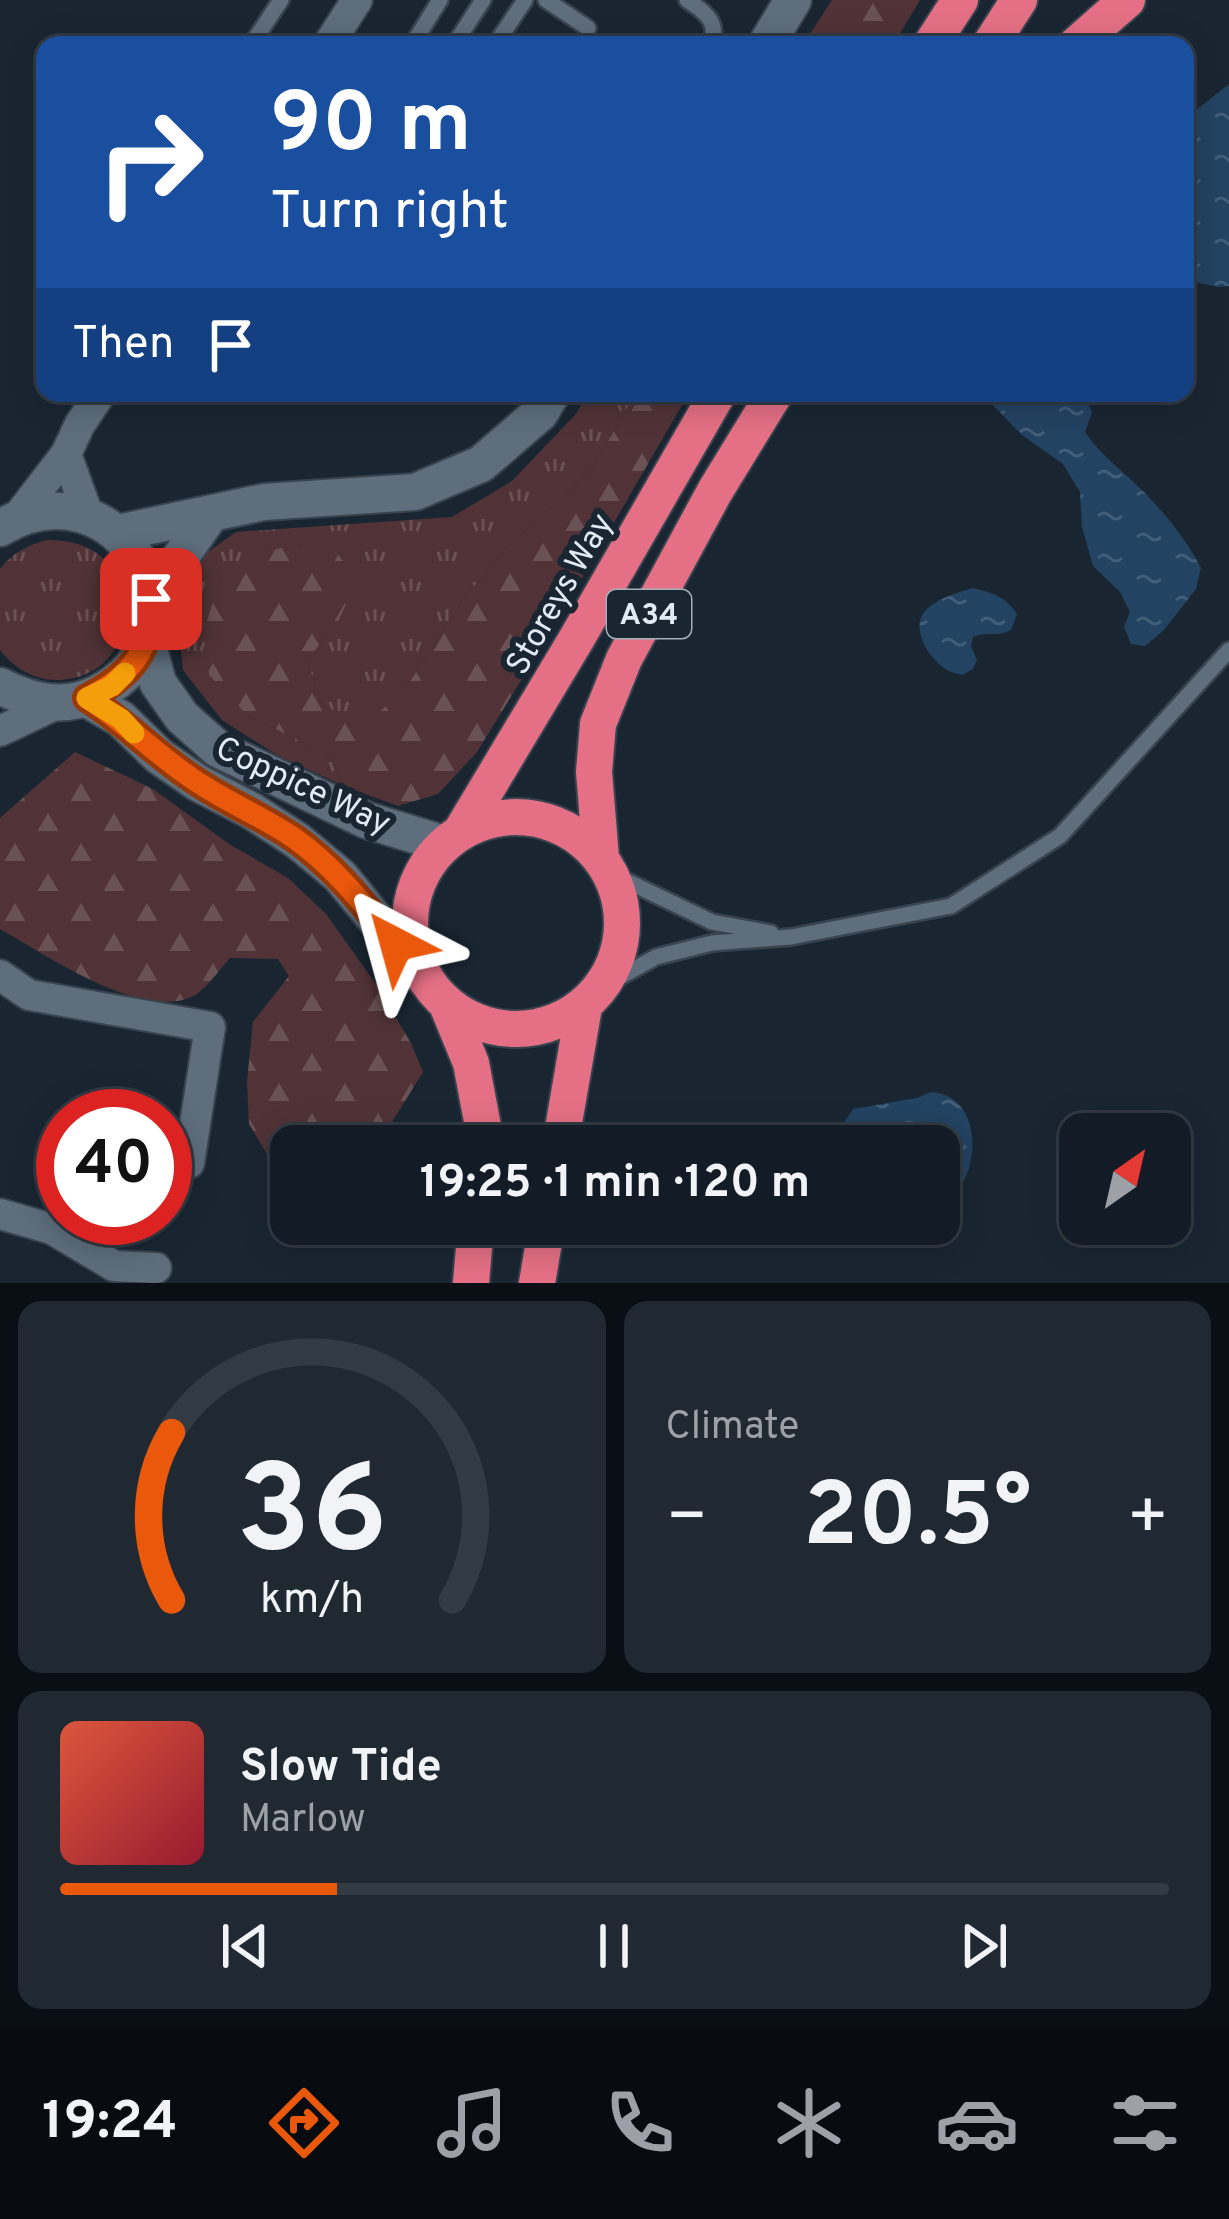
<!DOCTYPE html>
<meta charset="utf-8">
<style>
:root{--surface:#131c26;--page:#202932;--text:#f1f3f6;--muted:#9da1a7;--line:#323a43;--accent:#ea580c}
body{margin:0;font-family:Overpass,sans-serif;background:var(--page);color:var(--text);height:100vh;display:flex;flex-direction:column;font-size:45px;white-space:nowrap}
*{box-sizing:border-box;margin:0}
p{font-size:39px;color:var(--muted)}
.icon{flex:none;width:66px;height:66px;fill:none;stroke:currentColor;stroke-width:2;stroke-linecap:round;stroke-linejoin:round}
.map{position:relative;height:1283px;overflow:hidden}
.side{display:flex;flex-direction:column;gap:18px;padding:18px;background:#0a0f15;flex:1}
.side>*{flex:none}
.guide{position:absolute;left:36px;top:36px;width:1158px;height:366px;border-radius:24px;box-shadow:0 6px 30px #0003,0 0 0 3px var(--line);background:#1a4fa0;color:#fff;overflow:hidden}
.needle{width:78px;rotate:34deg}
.controls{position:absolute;left:1059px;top:1113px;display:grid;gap:24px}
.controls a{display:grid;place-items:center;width:132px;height:132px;border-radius:24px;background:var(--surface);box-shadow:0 6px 30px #0003,0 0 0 3px var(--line);font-size:60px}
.speed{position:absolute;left:36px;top:1089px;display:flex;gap:24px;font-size:60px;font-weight:700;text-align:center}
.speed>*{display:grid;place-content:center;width:156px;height:156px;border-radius:50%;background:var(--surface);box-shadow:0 6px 30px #0003,0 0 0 3px var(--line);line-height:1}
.speed .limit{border:18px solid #d22;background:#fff;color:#111}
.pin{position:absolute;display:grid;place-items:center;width:102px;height:102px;color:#fff;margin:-51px;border-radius:24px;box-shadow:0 6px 18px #0006}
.me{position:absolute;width:132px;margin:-66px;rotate:321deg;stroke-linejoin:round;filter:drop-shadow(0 0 9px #0008)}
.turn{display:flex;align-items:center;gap:42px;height:252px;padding:0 36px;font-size:54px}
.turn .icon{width:156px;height:156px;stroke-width:2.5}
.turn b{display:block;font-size:84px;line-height:102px}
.then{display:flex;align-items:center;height:114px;padding:0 36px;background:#0003;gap:24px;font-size:45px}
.big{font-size:90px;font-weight:700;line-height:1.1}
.side .card{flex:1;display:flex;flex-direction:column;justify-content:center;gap:18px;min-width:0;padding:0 42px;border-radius:24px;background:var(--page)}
.side .dial{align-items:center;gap:0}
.dial svg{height:312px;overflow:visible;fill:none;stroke:var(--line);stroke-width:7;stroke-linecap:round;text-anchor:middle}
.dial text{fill:var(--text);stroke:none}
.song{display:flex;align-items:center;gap:36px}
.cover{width:144px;height:144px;border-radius:18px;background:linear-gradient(135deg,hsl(10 70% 55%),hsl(350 70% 35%))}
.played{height:12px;border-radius:6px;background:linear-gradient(90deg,var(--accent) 25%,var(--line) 25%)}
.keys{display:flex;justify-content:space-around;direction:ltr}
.heat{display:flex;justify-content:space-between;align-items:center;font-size:66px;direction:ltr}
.side .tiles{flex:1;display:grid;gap:18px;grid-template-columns:1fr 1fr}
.card:last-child{grid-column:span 2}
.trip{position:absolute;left:270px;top:1125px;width:690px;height:120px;border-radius:24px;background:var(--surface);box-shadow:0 6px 30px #0003,0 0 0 3px var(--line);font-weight:700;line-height:120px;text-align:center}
.menu{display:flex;height:192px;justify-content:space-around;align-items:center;background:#080b0f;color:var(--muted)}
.menu .icon{width:84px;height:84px}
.menu .on{color:var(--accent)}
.menu b{font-size:54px;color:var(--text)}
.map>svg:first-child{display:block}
.grass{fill:url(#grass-tufts)}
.forest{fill:url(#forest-firs)}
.water{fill:url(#water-ripples)}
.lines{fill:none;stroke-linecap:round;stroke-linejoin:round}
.lane-casing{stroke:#39434e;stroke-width:20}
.street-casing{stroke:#39434e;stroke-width:34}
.secondary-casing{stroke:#39434e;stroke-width:40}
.highway-casing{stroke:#39434e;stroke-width:40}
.lane{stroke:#5e6e7d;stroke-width:15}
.street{stroke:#5e6e7d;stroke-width:30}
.secondary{stroke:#5e6e7d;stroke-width:36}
.highway{stroke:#e57085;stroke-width:36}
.route-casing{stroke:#983908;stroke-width:30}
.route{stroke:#ea580c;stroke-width:21}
.slow{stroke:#f59e0b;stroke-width:21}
.labels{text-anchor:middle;stroke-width:12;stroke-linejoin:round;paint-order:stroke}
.shield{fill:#192632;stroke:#a5afb9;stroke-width:3}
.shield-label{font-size:30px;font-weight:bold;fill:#e1eaf3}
.street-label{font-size:33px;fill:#e1eaf3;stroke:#192632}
</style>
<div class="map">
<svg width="1229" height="1283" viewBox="0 0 1229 1283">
<defs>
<pattern id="grass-tufts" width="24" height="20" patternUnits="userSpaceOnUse" patternTransform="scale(3)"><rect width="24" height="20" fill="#513337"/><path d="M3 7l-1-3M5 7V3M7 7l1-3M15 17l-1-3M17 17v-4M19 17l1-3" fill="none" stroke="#6a5154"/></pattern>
<pattern id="forest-firs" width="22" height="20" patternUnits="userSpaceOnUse" patternTransform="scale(3)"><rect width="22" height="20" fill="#513337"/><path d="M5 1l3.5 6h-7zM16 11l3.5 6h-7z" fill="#6a5154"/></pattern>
<pattern id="water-ripples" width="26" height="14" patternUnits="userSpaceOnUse" patternTransform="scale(3)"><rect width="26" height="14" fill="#234362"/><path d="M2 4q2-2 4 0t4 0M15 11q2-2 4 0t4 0" fill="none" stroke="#435e79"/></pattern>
</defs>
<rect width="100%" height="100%" fill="#192632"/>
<!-- grass -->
<path class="grass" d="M589,393H636L591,470L505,549L462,601L407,686L365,727L321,704L307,660L337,624L302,544L253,554L219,583L247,715L329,755L346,787L277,755L222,720L183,670L177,617L197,560L236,532L452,517L512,481L576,414Z
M47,540C153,538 148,679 57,680C34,680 14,668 0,650V569C12,553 28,545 47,540Z"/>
<!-- forest -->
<path class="forest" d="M832,0H920L893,45H803Z
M636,393H689L550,633L477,752L438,794L398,806L346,787L329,755L247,715L209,675L204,630L219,583L252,554L302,544L337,553L357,580L337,624L307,660L321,704L365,726L407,686L462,601L505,549L591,470Z
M75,752L153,789L229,844L288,878L326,914L376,984L411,1043L423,1072L377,1146H291V1172L273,1164L249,1124L247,1081L253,1022L289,976L278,959L230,958C220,969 210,984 198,993C149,1027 45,954 0,929V818Z"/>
<!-- water -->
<path class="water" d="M1229,84V286L1219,287L1185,280V119Z
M981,393H1083L1092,412L1085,432C1101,456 1124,472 1144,492C1167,516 1186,539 1201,568L1196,589L1164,630L1145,646L1131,644L1124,627L1130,612L1120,592L1093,566L1082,527L1080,492L1063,464L1022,435Z
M972,588C992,592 1006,597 1017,614L1011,630C998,637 987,631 973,637L971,646L977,660L973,669L962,675C956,673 949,672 944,668C927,656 909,626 927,609C938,598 958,593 972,588Z
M931,1092C985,1095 982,1178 946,1202L939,1200V1146H838L843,1124L853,1109L917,1098Z"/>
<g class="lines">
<defs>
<path id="lane" d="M546,0L588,28
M687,0C704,11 722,24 709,45
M251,45L281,0
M412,45L440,0
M454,45L483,0
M495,45L525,0
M612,874L712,922L771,933
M602,987L656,957L712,943L791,937L951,906L1060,836L1229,650"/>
<path id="street" d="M328,45L357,0
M66,454L88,515
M16,519L66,454L80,424L101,393
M0,731L57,704
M0,975L29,995L210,1027L189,1163
M0,1214L52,1229L114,1266L156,1268"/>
<path id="secondary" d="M766,45L793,0
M0,528C121,456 216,633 98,693C64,710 32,702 0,686
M118,533L264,502L415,492L481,464L540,413L552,393
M151,599L210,515
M147,641L158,683L182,717L218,749L366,820L444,844
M87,699L121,719L159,756L198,783L252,811L298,841L340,876L424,978"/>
<path id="highway" d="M931,45L960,0
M990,45L1019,0
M1076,45L1127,0
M410 923a106 106 0 1 1 212 0a106 106 0 1 1-212 0Z
M462,830L577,638L718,393
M601,858L594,772L598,724L624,659L715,491L775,393
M448,1007L471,1063L485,1137L484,1146
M560,1146L584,1007
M471,1283L476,1224
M537,1283L547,1224"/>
</defs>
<!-- lane casing -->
<use href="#lane" class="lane-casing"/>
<!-- street casing -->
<use href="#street" class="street-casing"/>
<!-- secondary casing -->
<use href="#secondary" class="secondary-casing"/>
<!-- highway casing -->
<use href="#highway" class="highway-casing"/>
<!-- lane -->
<use href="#lane" class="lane"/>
<!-- street -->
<use href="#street" class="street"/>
<!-- secondary -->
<use href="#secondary" class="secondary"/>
<!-- highway -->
<use href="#highway" class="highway"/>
</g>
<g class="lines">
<defs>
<path id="route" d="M151,599C153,650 130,676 87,698C125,722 153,752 190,777C222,800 260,815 294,838C335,867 364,905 396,944"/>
</defs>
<!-- route casing -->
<use href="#route" class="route-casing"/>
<!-- route -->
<use href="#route" class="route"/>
<!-- slow -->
<path class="slow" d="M125,673L112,686L87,698L121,719L134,733"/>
</g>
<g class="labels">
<!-- shield labels -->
<rect class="shield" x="607" y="590" width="84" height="48" rx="9"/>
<g class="shield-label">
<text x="649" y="624">A34</text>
</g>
<!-- street labels -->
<g class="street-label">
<text transform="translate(558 593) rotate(-60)" y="12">Storeys Way</text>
<text transform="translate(304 784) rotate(25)" y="12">Coppice Way</text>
</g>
</g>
</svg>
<div class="controls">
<a><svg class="needle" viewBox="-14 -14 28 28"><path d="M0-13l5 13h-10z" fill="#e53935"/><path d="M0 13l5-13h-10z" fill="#9da1a7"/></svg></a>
</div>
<div class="speed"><div class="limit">40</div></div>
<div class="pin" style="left:151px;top:599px;background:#d93025"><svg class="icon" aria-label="arrive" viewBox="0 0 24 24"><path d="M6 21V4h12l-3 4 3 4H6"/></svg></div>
<svg class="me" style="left:396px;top:944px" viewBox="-20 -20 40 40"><path d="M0-17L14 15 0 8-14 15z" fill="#ea580c" stroke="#fff" stroke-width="4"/></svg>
<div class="trip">19:25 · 1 min · 120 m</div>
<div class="guide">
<div class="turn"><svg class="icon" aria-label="right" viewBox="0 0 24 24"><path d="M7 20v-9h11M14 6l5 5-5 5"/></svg><div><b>90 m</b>Turn right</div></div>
<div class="then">Then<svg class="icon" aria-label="arrive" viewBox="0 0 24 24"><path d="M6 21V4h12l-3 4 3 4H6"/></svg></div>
</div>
</div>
<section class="side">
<div class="tiles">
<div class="card dial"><svg viewBox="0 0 100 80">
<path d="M14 69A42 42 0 1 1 86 69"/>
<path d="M14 69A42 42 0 0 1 14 26" stroke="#ea580c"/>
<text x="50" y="56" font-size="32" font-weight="700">36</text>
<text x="50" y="72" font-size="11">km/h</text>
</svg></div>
<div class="card"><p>Climate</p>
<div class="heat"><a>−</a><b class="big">20.5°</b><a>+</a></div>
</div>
<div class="card">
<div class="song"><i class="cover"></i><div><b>Slow Tide</b><p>Marlow</p></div></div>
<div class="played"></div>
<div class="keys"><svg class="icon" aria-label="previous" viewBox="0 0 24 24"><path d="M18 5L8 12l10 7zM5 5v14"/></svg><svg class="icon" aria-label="pause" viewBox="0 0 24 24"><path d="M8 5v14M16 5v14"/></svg><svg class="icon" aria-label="next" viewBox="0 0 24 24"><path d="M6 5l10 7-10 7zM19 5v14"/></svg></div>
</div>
</div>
</section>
<nav class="menu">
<b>19:24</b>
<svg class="icon on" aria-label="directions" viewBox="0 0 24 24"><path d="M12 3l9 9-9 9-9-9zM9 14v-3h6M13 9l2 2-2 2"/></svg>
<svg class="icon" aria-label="music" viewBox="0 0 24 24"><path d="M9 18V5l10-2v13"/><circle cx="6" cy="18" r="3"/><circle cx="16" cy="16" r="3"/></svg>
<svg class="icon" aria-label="phone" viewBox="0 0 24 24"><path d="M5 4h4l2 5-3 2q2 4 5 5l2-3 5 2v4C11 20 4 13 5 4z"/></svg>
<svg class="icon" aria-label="climate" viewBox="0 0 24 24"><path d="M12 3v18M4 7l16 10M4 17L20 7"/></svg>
<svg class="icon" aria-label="car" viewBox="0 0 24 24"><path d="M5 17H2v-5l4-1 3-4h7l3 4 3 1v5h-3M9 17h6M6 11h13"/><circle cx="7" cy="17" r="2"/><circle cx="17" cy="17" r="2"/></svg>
<svg class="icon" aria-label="filters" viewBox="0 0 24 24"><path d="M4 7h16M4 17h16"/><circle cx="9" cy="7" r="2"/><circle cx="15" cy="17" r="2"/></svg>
</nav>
